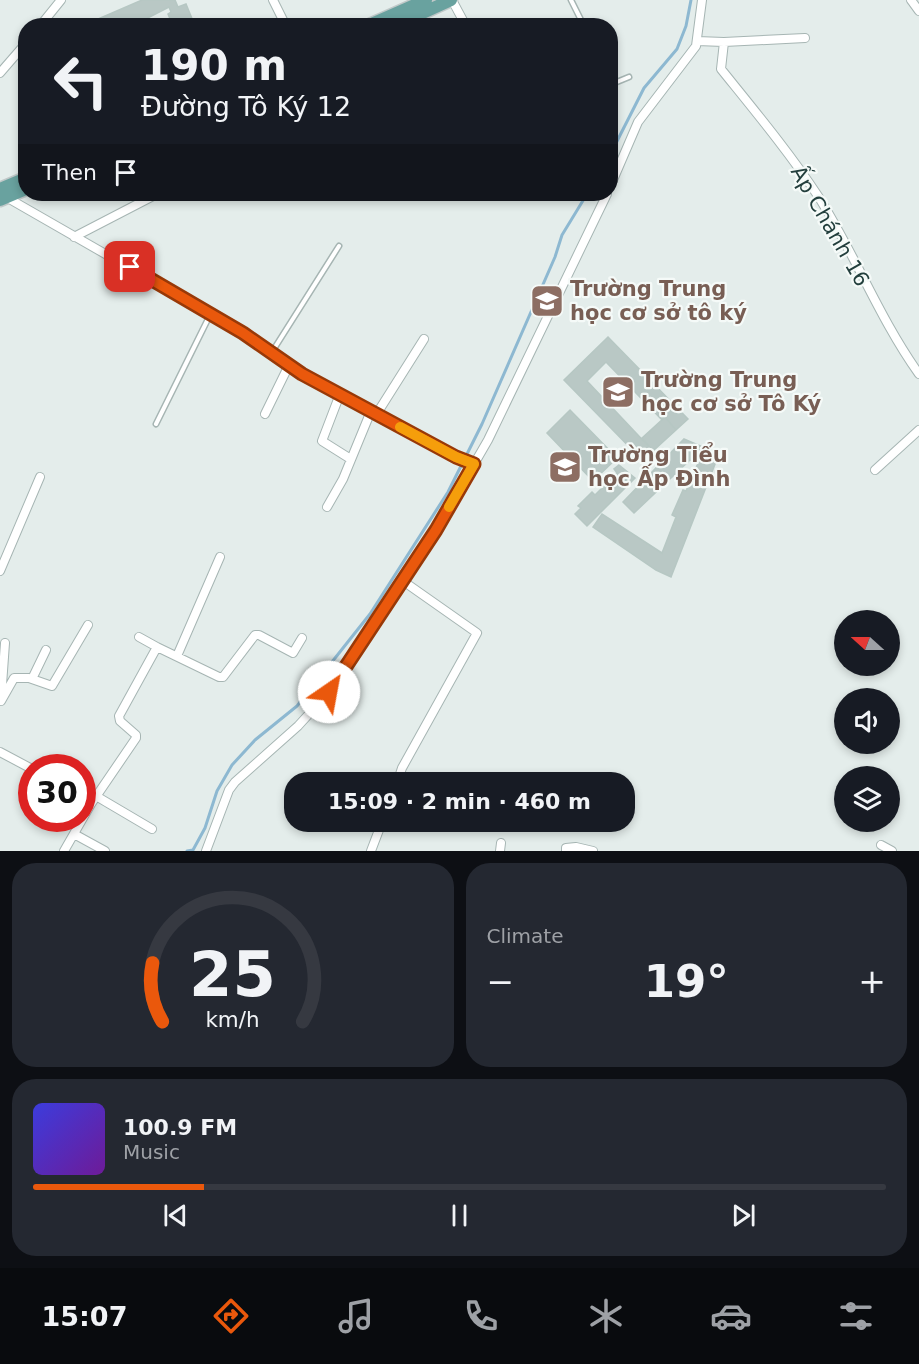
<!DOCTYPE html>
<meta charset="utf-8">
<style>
:root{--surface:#171b24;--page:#242831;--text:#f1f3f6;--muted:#9ea1a6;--line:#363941;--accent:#ea580c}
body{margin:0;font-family:"DejaVu Sans",sans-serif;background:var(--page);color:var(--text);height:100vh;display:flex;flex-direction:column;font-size:22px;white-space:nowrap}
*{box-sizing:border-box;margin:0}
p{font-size:20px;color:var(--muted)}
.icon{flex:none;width:33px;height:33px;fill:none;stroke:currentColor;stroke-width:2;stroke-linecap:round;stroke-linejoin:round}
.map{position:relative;height:851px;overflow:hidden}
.sheet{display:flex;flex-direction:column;gap:12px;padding:12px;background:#0d0f14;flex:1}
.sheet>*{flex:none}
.top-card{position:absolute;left:18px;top:18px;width:600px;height:183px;border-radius:24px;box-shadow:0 3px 9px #0003;background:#171b24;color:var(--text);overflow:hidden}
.needle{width:39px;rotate:291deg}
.buttons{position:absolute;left:834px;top:610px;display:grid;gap:12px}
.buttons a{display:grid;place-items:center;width:66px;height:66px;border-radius:50%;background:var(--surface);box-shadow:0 3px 9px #0003;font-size:30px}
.speed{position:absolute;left:18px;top:754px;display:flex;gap:12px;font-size:30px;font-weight:700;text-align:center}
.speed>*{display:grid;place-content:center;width:78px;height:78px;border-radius:50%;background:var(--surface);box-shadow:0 3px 9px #0003;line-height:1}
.speed .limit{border:9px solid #d22;background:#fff;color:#111}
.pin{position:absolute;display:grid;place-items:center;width:51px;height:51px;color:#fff;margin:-26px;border-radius:12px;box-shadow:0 3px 9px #0006}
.me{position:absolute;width:66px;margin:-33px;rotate:33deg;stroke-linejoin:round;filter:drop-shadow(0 0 4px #0008)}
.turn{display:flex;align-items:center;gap:21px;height:126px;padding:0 24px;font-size:27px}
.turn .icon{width:78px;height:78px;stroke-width:2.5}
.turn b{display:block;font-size:42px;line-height:51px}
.then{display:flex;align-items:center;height:57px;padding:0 24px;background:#0003;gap:12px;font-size:22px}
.big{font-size:45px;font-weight:600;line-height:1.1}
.sheet .tile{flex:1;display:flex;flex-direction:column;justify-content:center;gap:9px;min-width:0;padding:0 21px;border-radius:24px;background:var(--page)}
.sheet .dial{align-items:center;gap:0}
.dial svg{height:156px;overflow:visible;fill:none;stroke:var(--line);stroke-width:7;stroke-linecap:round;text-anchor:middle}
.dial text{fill:var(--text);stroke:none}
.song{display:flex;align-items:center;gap:18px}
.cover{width:72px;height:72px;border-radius:9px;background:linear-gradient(135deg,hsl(240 70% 55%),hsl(280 70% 35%))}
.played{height:6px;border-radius:3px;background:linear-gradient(90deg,var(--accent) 20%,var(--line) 20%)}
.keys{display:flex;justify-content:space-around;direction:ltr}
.heat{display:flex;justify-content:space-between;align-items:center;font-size:33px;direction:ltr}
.sheet .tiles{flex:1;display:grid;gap:12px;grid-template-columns:1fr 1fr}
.tile:last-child{grid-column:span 2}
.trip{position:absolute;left:284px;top:772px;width:351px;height:60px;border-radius:24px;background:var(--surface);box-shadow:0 3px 9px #0003;font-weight:600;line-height:60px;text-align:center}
.tabs{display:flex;height:96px;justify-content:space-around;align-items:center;background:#090b0e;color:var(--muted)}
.tabs .icon{width:42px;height:42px}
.tabs .on{color:var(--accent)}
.tabs b{font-size:27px;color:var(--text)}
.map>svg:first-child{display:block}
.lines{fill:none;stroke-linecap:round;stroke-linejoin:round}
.stream{stroke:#8db8d1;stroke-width:3}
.building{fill:#b9c8c5;stroke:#b6c7c3;stroke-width:1.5}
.service-casing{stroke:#a6b5b3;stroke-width:7}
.minor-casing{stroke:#a6b5b3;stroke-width:10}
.primary-casing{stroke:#c1c9c9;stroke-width:15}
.service{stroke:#fff;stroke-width:4}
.minor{stroke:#fff;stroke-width:8}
.primary{stroke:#69a29f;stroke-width:12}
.route-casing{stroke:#983908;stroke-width:15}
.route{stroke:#ea580c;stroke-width:10}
.slow{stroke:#f59e0b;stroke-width:10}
.labels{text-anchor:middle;stroke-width:4.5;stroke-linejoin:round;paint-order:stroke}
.street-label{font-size:21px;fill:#233f3d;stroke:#f5faf8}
.education-label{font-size:21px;font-weight:bold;fill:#785e54;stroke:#f5faf8;text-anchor:start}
</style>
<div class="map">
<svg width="919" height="851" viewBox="0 0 919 851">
<rect width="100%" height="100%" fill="#e4edeb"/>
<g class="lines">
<!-- stream -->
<path class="stream" d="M610,155L644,88L677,49L686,26L691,0
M187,851L193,850L205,828L217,791L232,765L255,740L297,706L370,614L448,492L482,424L555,257L562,235L587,194"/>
</g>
<!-- building -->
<path class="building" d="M142,0H175L178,7L186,4L195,26H173L168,14L171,12L169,7L132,26H82Z
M608,337L688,419L676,430L665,417L662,420L606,362L587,381L653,451L643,461L564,380Z
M570,410L617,458L593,481L547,433Z
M665,417L676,430L653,451L642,438Z
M684,439L719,454L671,577L656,570L593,527L602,514L662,553L676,517L672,515L683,490L686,491L698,463L690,460L634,513L623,502Z
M619,465L635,478L587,526L575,514L581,508L578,506L592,492L595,495L617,473L614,469Z"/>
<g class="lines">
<defs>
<path id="service" d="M571,0L584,26
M610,80L612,84L629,77
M272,352L339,246
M156,424L210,315"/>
<path id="minor" d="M273,0L286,26
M452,0L466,26
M911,0L919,11
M40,26L61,0
M697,41L724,42L721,69C754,110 789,152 818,196C855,254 879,318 919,374
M724,42L805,38
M0,73L26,43
M610,187L638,122L696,46L702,0
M6,197L243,333L302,374L456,457L475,464
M74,237L157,194
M340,394L322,441L349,458
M265,414L289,365
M376,415L424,339
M875,470L919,430
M327,507L343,479L371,411
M0,571L40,477
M139,637L157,647
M177,656L220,557
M32,679L46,650
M1,699L5,643
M1,701L14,678H29L52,686L88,625
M0,752L32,769
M397,783L402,768L477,633L403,581
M96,796L152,829
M82,799L91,804
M74,834L105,851
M881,845L892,851
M64,851L91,804L136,738V735L120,721L119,716L157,647L219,677H223L255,635H259L293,653L302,638
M206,851L229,790L235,782L298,726L329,692L436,530L488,440L607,194
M371,851L382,822
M500,851L501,843
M566,851V848L576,847L593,851"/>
<path id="primary" d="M367,26L426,0
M394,26L451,0
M0,189L26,178
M0,200L26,189"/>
</defs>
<!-- service casing -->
<use href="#service" class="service-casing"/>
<!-- minor casing -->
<use href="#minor" class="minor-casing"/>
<!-- primary casing -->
<use href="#primary" class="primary-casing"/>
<!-- service -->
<use href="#service" class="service"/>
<!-- minor -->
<use href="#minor" class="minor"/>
<!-- primary -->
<use href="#primary" class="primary"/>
</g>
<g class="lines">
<defs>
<path id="route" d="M130,267L243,333L302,374L456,457L474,464L436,530L329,692"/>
</defs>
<!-- route casing -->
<use href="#route" class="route-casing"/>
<!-- route -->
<use href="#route" class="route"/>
<!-- slow -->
<path class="slow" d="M400,427L456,457L474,464L449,507"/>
</g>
<!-- icons -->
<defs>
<symbol id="school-square" viewBox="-11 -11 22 22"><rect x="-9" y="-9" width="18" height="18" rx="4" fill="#8d6e63" stroke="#f5faf8"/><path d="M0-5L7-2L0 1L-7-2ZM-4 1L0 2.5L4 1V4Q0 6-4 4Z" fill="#fff"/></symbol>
</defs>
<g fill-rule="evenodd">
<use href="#school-square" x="528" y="282" width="38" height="38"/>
<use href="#school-square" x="599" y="373" width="38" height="38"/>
<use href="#school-square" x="546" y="448" width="38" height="38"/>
</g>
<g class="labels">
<!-- street labels -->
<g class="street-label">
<text transform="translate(830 226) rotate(60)" y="7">Ấp Chánh 16</text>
</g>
<!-- education labels -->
<g class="education-label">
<text x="570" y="296">Trường Trung<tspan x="570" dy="24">học cơ sở tô ký</tspan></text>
<text x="641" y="387">Trường Trung<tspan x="641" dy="24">học cơ sở Tô Ký</tspan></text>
<text x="588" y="462">Trường Tiểu<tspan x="588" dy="24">học Ấp Đình</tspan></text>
</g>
</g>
</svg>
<div class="buttons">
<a><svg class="needle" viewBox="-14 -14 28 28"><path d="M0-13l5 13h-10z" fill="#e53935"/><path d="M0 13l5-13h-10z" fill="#9ea1a6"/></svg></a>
<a><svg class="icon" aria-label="sound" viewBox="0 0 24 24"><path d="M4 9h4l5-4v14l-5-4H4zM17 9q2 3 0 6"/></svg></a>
<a><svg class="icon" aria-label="layers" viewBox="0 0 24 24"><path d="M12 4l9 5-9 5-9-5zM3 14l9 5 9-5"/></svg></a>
</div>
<div class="speed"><div class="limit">30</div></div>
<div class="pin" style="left:130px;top:267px;background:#d93025"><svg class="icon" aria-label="arrive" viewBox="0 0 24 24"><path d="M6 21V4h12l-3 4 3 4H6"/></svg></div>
<svg class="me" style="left:329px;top:692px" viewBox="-20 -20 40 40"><circle r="19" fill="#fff"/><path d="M0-13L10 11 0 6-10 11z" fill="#ea580c"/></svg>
<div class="trip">15:09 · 2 min · 460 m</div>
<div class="top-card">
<div class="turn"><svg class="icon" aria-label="left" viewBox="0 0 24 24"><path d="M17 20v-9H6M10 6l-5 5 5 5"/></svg><div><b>190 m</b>Đường Tô Ký 12</div></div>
<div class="then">Then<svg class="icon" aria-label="arrive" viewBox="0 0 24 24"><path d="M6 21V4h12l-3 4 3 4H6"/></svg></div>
</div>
</div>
<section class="sheet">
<div class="tiles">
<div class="tile dial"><svg viewBox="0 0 100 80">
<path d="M14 69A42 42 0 1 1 86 69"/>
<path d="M14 69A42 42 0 0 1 9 39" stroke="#ea580c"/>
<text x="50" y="56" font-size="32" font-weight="700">25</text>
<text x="50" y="72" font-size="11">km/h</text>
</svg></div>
<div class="tile"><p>Climate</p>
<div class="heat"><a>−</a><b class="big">19°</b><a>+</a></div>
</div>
<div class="tile">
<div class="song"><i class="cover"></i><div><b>100.9 FM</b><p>Music</p></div></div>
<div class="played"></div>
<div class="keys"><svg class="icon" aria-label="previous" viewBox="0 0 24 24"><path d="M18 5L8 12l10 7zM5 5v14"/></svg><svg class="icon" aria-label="pause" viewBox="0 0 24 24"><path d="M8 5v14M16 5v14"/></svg><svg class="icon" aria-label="next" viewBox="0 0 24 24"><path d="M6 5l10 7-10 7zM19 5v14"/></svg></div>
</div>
</div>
</section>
<nav class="tabs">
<b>15:07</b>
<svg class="icon on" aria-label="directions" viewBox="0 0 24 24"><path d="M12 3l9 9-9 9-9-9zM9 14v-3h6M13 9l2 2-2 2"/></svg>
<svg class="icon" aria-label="music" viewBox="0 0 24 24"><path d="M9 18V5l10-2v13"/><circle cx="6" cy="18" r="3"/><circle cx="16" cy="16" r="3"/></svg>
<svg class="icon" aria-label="phone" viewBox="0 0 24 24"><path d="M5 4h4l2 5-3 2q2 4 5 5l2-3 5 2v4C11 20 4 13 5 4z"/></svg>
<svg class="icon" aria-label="climate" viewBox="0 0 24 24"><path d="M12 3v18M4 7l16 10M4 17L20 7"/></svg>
<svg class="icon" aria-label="car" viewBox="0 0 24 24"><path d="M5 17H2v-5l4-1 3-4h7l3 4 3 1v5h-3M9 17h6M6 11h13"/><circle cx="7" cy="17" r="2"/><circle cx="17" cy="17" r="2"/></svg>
<svg class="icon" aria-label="filters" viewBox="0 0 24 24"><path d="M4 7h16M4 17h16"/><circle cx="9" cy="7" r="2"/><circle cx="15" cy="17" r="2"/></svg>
</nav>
